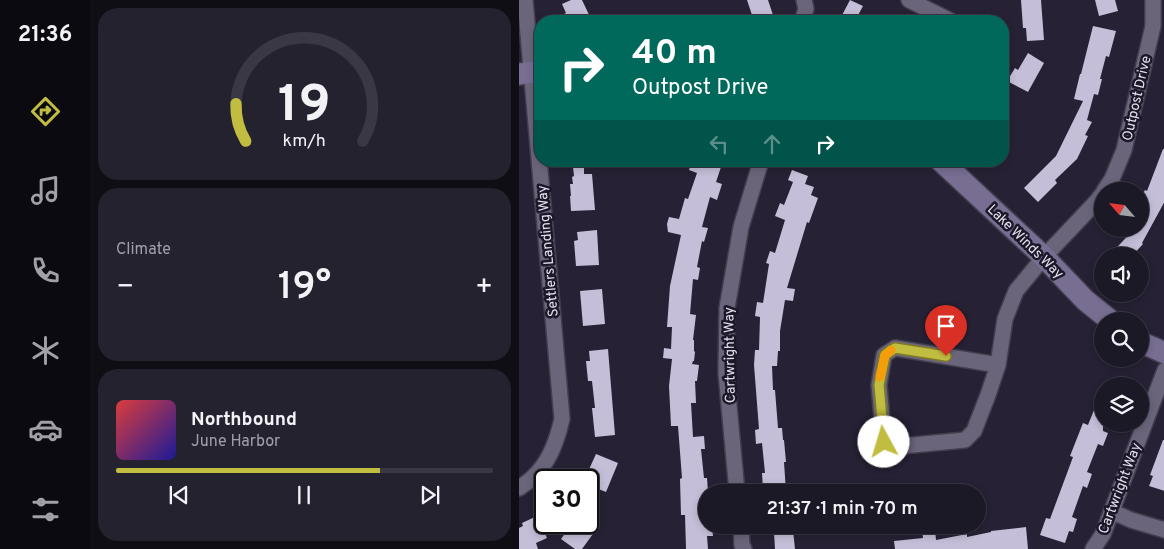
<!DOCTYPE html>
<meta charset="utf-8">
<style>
:root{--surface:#1c1927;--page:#25222f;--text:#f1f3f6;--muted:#a0a0a7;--line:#3a3844;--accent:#c1bd40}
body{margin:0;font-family:Overpass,sans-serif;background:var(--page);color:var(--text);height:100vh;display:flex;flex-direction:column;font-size:19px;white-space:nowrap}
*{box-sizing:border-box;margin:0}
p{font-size:16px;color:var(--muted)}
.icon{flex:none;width:28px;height:28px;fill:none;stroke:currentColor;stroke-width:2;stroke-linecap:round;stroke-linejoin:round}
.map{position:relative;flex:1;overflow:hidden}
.drawer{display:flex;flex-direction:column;gap:8px;padding:8px;background:#0f0e15;width:429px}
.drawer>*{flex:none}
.guide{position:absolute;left:15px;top:15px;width:475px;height:152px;border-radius:20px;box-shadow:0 2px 8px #0003,0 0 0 1px var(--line);background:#00695c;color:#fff;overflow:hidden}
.needle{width:32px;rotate:298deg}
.tools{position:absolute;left:575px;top:182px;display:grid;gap:10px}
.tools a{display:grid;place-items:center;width:55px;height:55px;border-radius:50%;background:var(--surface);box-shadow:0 2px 8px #0003,0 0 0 1px var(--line);font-size:25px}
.speed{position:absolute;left:15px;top:469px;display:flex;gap:10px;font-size:25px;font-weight:700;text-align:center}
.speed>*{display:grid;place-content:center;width:65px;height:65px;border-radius:50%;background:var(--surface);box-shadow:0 2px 8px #0003,0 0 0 1px var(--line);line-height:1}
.speed .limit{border:2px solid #111;border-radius:8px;background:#fff;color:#111}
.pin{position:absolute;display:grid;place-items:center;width:42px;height:42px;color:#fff;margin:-51px -21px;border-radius:50% 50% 50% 0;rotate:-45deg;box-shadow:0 0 5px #0007}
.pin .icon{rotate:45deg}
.me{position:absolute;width:55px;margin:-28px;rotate:354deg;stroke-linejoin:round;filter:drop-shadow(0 0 4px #0008)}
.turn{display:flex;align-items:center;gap:18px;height:105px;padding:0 15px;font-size:22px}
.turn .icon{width:65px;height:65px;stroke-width:2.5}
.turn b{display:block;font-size:35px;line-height:42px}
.lanes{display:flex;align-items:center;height:48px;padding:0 15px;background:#0003;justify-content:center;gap:25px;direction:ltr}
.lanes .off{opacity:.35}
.big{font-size:38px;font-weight:600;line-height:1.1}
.drawer .widget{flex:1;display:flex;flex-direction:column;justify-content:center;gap:8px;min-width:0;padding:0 18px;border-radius:20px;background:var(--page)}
.drawer .dial{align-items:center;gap:0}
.dial svg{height:130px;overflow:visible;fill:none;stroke:var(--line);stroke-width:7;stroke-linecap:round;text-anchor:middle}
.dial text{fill:var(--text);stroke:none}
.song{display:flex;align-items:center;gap:15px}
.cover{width:60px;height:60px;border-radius:8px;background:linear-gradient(135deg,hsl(0 70% 55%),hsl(240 70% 35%))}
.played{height:5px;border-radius:2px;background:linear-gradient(90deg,var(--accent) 70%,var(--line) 70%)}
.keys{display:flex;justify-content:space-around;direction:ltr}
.heat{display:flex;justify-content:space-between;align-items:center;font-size:28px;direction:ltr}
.trip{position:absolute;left:179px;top:484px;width:288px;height:50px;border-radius:25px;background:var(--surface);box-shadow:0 2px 8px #0003,0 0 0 1px var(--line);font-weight:600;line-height:50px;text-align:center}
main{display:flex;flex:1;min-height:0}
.tabs{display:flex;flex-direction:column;width:90px;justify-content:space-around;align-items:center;background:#0b0a10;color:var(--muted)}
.tabs .icon{width:35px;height:35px}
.tabs .active{color:var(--accent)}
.tabs b{font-size:22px;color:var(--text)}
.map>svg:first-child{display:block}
.building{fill:#c5bed8}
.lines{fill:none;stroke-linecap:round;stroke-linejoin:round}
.street-casing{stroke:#423e4e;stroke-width:18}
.secondary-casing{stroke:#423e4e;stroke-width:24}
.street{stroke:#6b657c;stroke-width:15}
.secondary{stroke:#786e92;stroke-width:21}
.route-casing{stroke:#7d7b2a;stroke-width:12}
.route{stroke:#c1bd40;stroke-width:9}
.slow{stroke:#f59e0b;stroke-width:9}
.labels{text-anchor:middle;stroke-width:5;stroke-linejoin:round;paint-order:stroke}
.street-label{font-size:14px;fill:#e5e2ef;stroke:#1d172a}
</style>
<main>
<nav class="tabs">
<b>21:36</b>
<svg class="icon active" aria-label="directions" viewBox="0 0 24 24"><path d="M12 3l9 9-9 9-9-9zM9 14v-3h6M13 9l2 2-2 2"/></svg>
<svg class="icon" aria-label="music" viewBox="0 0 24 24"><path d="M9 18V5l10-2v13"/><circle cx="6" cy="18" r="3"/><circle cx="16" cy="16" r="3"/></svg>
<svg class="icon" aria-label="phone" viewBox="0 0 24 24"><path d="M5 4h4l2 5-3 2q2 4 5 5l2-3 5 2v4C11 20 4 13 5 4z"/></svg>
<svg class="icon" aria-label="climate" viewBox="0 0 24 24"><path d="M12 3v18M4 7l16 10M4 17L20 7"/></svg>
<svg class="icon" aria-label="car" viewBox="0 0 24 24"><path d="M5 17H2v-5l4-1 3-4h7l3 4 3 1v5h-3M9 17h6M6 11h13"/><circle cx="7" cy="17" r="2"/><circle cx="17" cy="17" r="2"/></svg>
<svg class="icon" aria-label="filters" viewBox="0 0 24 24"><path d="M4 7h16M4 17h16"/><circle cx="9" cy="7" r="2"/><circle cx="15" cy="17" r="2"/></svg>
</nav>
<section class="drawer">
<div class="widget dial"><svg viewBox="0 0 100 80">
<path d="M14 69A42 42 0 1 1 86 69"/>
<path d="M14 69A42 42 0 0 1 8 46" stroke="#c1bd40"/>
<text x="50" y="56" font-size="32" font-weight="700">19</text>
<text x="50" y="72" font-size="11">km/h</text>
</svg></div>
<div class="widget"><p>Climate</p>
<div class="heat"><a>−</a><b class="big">19°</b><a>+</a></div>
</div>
<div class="widget">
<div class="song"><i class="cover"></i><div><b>Northbound</b><p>June Harbor</p></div></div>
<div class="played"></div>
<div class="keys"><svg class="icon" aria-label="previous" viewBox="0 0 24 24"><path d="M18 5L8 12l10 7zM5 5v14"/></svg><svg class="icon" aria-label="pause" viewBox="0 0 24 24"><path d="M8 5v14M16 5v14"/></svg><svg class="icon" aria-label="next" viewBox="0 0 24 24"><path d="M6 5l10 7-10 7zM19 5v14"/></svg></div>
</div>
</section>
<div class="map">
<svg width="646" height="549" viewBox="0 0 646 549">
<rect width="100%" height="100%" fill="#262134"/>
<!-- building -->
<path class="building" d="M52,0H63L73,21H31L47,13L43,4Z
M228,0H249L255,18L245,21H235Z
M331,0L344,6L336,21H320Z
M502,0H522L525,40L508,41L507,28H504Z
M576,0H596L599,11L580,16Z
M574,26L597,31L590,57L587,56L581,79H583L579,95L575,94L568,120L573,122L566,135L569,136L558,159L536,180L538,183L519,202L505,188L537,156L564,101L555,99L561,74H562Z
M509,53L525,63L509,92L488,81L496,68L499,70Z
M644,149H646V201L623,243L624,244L613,256H590L615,229H621V199L626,190L628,191Z
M173,161H204L197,182L203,184L198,200L191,197L183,227L189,228L185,242L183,241L178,267L181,268L179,280L174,279L171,314L177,315L174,340H175V351L176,352L175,361H174L173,364L180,365L178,381H176L177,403H172L174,437L185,436L186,449H182L185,478H188L189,492H184L185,523H188V525H193L194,536H188L189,549H167L166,515H162L161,479L163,478L159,426H152L150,386L153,359L144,358L145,348L152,349L153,327H148L151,286L162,235L149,232L148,224L150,217L160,219L166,198L169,199L178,173L170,170Z
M65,166V174H73L76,210L52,211L51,196H52L51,184H54L53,177L55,176L54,167Z
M273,170L289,176L286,184L295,187L292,195L299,198L290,223L288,222L268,288L276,289L274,301L266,300L261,331V351H259L258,366H253L254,390H256L259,428H263L264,440H265L267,462H265L267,492H248V490H244L243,473H246L243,443L237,444L236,430L240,429L235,365L236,350H240L241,317L236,316L238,302L244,303L250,264L247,263L251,251L256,253L266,220L256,216L261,203L265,205L274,182L269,180Z
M78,230L80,265L57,266L55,241L59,240L58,232Z
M83,289L86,324L64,326L61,291Z
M89,349L96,435L76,437L73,408H76L73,381H69L67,361H71L70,351Z
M583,390H584V431L589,433L584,446L579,444L568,472L573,474L568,488L564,486L553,517L558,519L554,532L550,531L546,543L521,535L527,518L531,519L554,457L551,456L564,423L569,425Z
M644,440H646V491L630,486L634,476L631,475Z
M77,454L99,463L87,492L69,485L72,478L67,476Z
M18,516L28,538L17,543L19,549H0V528L4,526L3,523Z
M54,522H72L79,527L63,549H56L42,539Z
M256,525H272V531L274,530L276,549H256L255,532H256Z
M507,527L509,549H376L375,541L404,538L403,530L416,529L417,540L448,534V537L472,532V531Z"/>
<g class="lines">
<defs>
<path id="street" d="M390,0L432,21
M283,21L287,9L285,0
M585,191L593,179L605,150L634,26V0
M479,365L376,348L365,355L360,385L365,442L373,447L446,440L455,431L469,395L479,365L486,319L497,291L525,257L577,202L584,193
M0,488C26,472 36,449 43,419L6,0
M218,492L207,373L208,308L222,227L242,161
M592,511L612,520L646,530
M222,525L223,545L225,549
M574,549L584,534L646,370"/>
<path id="secondary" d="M0,74L21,71
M422,161L525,257L566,300L592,321
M621,342L646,353"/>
</defs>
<!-- street casing -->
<use href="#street" class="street-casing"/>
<!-- secondary casing -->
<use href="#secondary" class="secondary-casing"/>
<!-- street -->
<use href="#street" class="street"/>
<!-- secondary -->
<use href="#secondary" class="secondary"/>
</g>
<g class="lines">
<defs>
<path id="route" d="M365,442L360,385L366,355L376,348L427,356"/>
</defs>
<!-- route casing -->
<use href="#route" class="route-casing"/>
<!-- route -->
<use href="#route" class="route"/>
<!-- slow -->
<path class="slow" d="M361,377L366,355L372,350"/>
</g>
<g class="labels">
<!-- street labels -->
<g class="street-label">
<text transform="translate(617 98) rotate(-77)" y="5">Outpost Drive</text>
<text transform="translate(507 241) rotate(44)" y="5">Lake Winds Way</text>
<text transform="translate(28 251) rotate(-95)" y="5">Settlers Landing Way</text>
<text transform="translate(210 355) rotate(-91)" y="5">Cartwright Way</text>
<text transform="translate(600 488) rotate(-69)" y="5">Cartwright Way</text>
</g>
</g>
</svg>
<div class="tools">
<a><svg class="needle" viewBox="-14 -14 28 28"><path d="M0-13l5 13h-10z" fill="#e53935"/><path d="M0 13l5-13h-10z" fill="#a0a0a7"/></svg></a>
<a><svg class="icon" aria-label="sound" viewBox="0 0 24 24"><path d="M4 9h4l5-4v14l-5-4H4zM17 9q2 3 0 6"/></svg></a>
<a><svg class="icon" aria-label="search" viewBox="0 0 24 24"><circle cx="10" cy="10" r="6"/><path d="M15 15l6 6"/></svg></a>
<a><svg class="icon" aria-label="layers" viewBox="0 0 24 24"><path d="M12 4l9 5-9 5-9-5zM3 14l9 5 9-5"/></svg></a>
</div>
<div class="speed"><div class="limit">30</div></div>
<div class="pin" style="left:427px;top:356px;background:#d93025"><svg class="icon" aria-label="arrive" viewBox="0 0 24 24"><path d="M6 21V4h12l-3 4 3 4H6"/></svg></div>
<svg class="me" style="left:365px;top:442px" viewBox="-20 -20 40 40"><circle r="19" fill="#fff"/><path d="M0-13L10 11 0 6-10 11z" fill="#c1bd40"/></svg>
<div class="trip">21:37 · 1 min · 70 m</div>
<div class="guide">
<div class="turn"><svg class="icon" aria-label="right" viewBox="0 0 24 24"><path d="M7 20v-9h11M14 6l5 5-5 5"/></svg><div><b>40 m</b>Outpost Drive</div></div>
<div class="lanes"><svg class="icon off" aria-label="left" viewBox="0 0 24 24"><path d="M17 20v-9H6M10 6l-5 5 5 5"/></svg><svg class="icon off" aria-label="ahead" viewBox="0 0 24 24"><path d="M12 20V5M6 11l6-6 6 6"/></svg><svg class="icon" aria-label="right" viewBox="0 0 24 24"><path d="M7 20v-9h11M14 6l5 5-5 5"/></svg></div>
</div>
</div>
</main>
